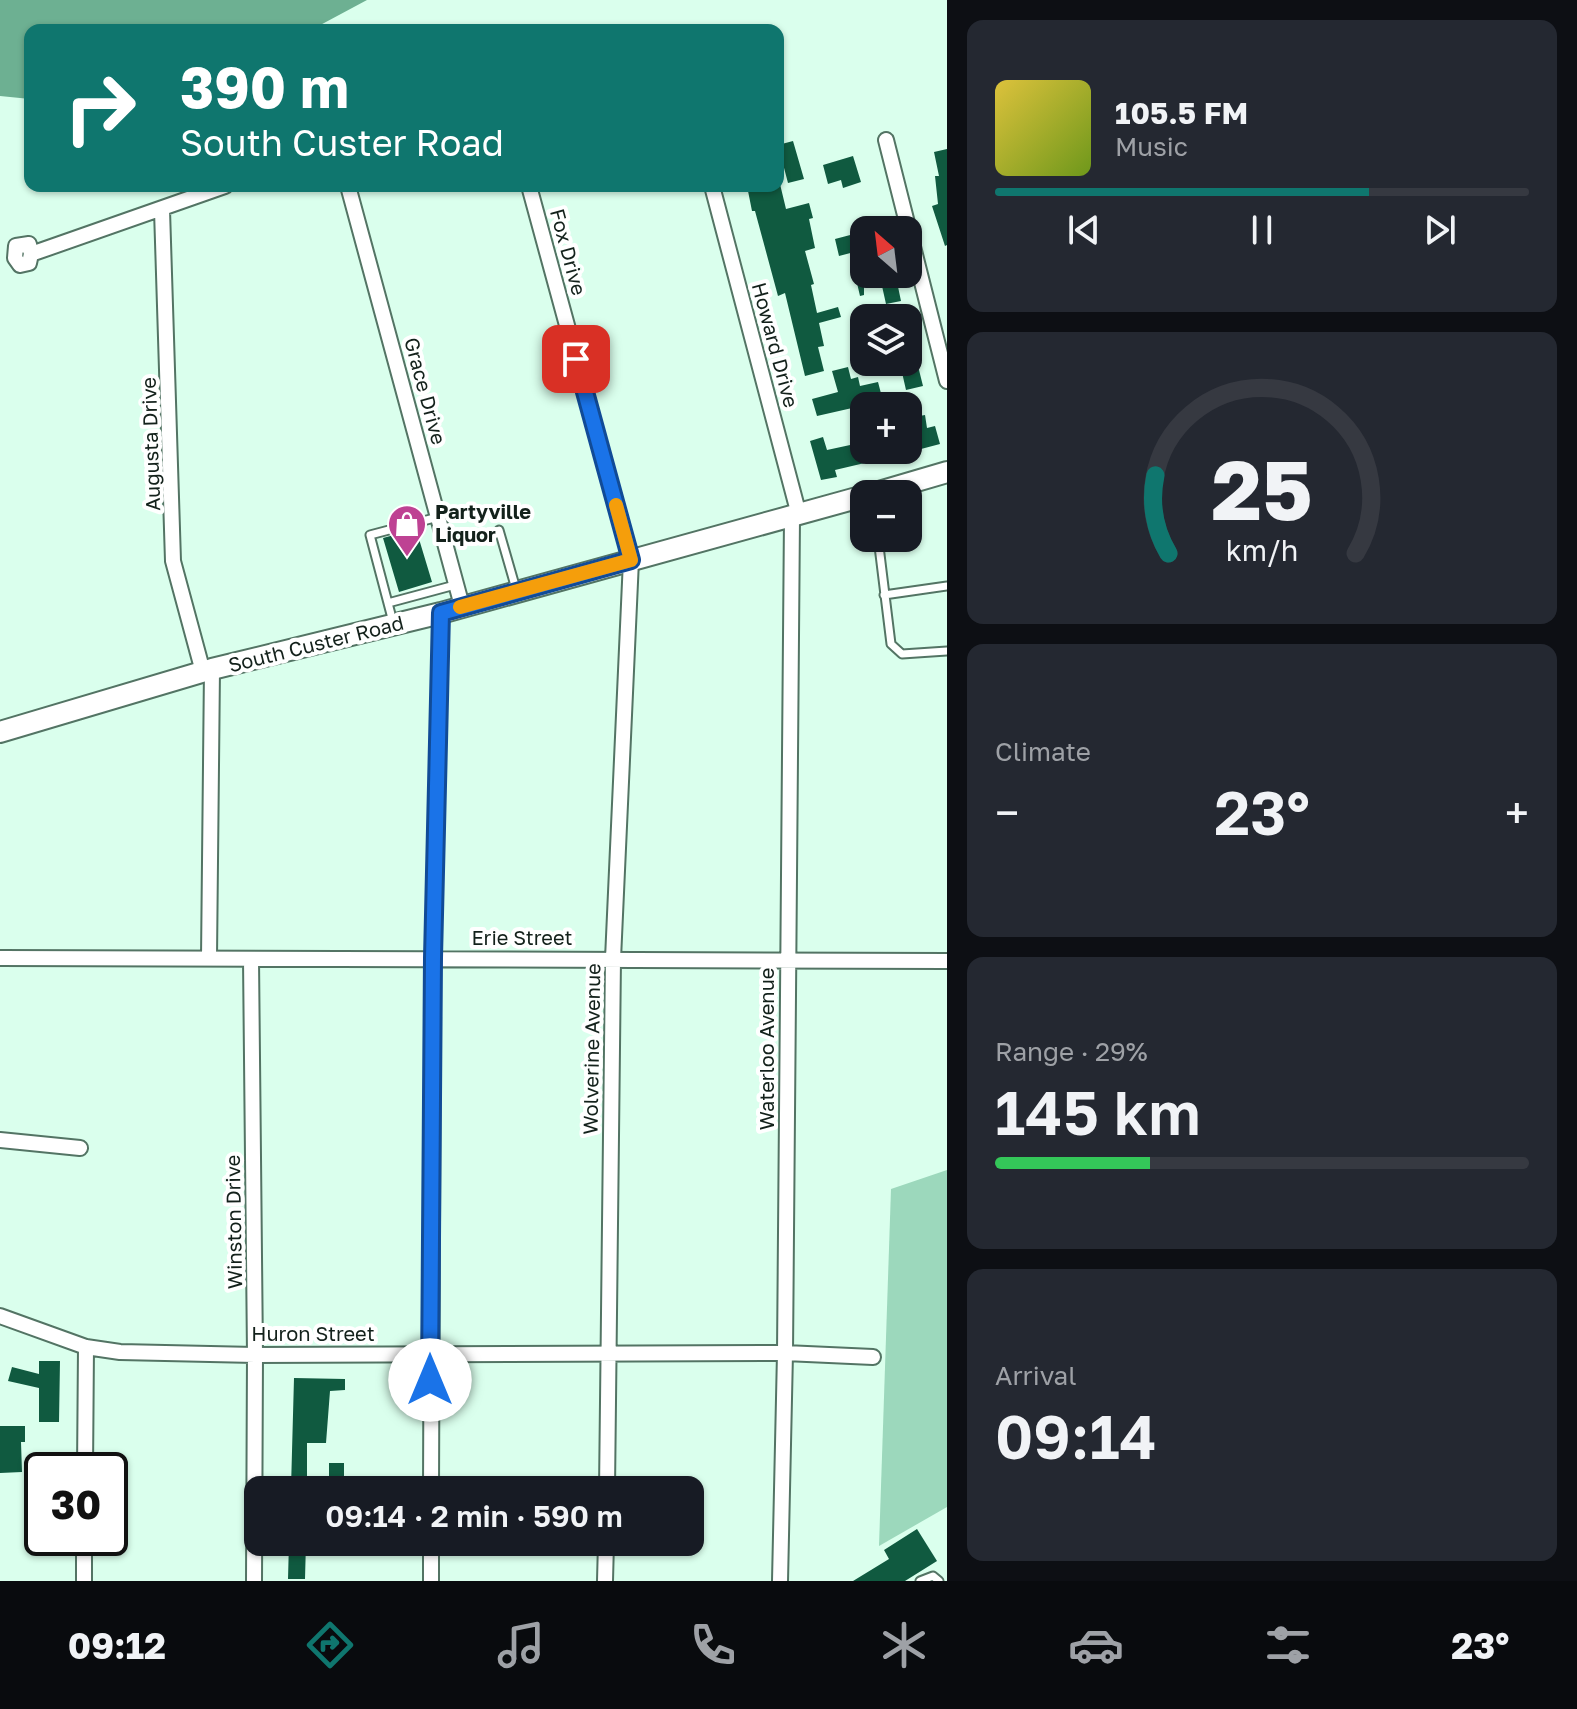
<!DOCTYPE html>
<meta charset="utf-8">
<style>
:root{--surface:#171b24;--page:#242831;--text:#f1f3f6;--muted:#9ea1a6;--line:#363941;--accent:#0f766e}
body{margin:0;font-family:"Golos Text",sans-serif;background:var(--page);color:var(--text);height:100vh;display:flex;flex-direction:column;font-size:30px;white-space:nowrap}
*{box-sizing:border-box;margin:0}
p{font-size:26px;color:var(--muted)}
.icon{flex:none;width:44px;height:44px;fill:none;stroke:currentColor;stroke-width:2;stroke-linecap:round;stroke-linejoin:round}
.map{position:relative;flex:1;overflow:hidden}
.details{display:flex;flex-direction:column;gap:20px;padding:20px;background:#0d0f14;width:630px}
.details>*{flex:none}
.top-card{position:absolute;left:24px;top:24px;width:760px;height:168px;border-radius:16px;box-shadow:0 2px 6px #0004;background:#0f766e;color:#fff;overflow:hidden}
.needle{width:52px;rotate:332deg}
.tools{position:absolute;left:850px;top:216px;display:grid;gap:16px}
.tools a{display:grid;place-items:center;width:72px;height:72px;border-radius:16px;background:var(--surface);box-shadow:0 2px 6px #0004;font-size:40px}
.speed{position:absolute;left:24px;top:1452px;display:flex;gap:16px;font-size:40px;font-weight:700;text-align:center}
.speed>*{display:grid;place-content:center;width:104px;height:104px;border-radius:50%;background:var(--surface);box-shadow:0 2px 6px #0004;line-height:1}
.speed .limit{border:4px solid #111;border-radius:12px;background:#fff;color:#111}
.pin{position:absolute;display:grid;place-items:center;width:68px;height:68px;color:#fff;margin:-34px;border-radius:16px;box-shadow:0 4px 12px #0006}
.me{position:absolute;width:88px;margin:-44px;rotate:0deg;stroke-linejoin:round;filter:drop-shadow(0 0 6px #0008)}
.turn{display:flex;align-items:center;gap:28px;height:168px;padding:0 24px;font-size:36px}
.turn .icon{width:104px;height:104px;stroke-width:2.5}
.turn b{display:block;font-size:56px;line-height:68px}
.big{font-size:60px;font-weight:600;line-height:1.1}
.details .widget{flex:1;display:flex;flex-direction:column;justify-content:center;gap:12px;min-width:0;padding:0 28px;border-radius:16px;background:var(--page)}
.details .dial{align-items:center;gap:0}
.dial svg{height:208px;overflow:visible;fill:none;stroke:var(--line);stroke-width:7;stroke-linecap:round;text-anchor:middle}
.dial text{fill:var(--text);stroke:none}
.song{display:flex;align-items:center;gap:24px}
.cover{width:96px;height:96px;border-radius:12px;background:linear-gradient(135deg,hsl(50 70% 55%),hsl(80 70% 35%))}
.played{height:8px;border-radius:4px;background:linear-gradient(90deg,var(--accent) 70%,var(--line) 70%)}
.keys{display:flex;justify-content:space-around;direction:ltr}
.heat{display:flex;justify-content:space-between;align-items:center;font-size:44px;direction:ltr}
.charge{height:12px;border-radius:6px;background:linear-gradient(90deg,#34c759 29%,var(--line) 0)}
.trip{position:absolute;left:244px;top:1476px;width:460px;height:80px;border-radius:16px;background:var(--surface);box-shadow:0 2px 6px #0004;font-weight:600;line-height:80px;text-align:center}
.dock{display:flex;height:128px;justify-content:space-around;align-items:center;background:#090b0e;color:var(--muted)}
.dock .icon{width:56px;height:56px}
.dock .current{color:var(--accent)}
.dock b{font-size:36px;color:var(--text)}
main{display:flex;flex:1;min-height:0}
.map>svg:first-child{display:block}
.green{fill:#9cd8bc}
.water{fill:#6db092}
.building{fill:#105a40}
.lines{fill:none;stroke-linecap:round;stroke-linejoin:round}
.service-casing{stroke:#537464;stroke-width:11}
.minor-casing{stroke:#537464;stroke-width:18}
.primary-casing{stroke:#537464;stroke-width:24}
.service{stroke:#fff;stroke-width:7}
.minor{stroke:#fff;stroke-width:14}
.primary{stroke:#fff;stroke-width:20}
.route-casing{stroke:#114b97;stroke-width:20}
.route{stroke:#1a73e8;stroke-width:14}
.slow{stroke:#f59e0b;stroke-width:14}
.labels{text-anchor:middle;stroke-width:8;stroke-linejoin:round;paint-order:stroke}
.street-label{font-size:20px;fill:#13211b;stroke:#fff}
.poi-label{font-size:20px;font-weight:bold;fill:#13211b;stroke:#fff;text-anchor:start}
</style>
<main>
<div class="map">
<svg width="947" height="1581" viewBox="0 0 947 1581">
<rect width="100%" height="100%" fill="#daffed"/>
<!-- green -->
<path class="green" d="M947,1170V1507L879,1546L891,1189Z"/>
<!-- water -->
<path class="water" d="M0,0H367L311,30H30V99L0,96Z"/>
<!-- building -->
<path class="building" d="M793,141L804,179L788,183L778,145Z
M947,149V245L945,246L932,206L938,204L935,176H939L934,152Z
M853,156L861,182L843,188L841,180L828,184L823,165Z
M778,184H780L786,209L809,203L813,218L809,219L815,248L805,251L814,284L811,285L817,313L838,307L841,317L819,323L824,346L818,347L824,371L805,376L785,293L778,296L755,211H752L748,191Z
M854,234L858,251L839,256L835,239Z
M864,253V295L860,296L851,257Z
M897,282L901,301L886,304L882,286Z
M908,342H912L923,386L906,390L901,368L908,366Z
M848,367L851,379L858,377L860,386L878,382L883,401L817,416L812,399L838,392L832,371Z
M925,415L927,428L935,426L940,444L921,449L914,417Z
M823,437L827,450L864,442V450H904L905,460L887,463L886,458L835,470L837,477L821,480L810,441Z
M416,529L432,582L399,592L383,538Z
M39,1361H60L59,1422H39V1388L8,1381L12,1367L39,1374Z
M294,1378L345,1379V1390L330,1391L326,1443H307V1488H291Z
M0,1426H25V1442H21L22,1472L0,1473Z
M329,1463H344V1476H329Z
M917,1529L937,1561L905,1581H853L889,1559L884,1550Z
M289,1542H306L305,1579H288Z"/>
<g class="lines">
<defs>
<path id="service" d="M499,530L516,589
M878,538L891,644L902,654L947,651
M884,595L947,586
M388,603L455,585
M393,622L370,535L438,517
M920,1581L933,1576L939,1581"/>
<path id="minor" d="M886,140L947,381
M348,186L462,606
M529,186L631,560L613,959L607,1490
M712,186L799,515
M162,210L173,561L203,672
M31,254L29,244L16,246L15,258L20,265L29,263L31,254L225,186
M0,958L947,961
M209,958L212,669
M251,959L255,1355L254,1581
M0,1140L80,1148
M0,1316L86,1347L120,1352L255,1355L785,1353L873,1357
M85,1470L86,1347
M431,1490L433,958L441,613
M431,1542V1581
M84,1581V1538
M605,1581L606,1542
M780,1581L785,1353L792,517"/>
<path id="primary" d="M872,494L947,472
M0,732L212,669L441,613L864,496"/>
</defs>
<!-- service casing -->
<use href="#service" class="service-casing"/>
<!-- minor casing -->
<use href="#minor" class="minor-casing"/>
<!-- primary casing -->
<use href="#primary" class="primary-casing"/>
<!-- service -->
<use href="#service" class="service"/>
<!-- minor -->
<use href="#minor" class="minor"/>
<!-- primary -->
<use href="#primary" class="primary"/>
</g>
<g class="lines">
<defs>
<path id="route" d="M430,1380L433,958L441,613L631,560L576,359"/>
</defs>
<!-- route casing -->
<use href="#route" class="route-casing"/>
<!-- route -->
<use href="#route" class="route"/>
<!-- slow -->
<path class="slow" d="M460,607L631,560L616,505"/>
</g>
<!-- icons -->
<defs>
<symbol id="shop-pin" viewBox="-11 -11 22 30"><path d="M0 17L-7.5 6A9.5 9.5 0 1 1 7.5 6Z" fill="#be4293" stroke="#fff"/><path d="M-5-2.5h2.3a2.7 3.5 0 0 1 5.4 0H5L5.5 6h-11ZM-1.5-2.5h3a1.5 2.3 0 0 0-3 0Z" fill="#fff"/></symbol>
</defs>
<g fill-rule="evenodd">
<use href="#shop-pin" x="385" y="502" width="44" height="60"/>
</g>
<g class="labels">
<!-- street labels -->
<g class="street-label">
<text transform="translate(568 252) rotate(75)" y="7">Fox Drive</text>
<text transform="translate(775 345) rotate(75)" y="7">Howard Drive</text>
<text transform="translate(425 391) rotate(75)" y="7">Grace Drive</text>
<text transform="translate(151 444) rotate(-92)" y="7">Augusta Drive</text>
<text transform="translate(316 644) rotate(-14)" y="7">South Custer Road</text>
<text x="522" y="945">Erie Street</text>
<text transform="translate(592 1049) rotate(-89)" y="7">Wolverine Avenue</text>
<text transform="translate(767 1049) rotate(-90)" y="7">Waterloo Avenue</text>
<text transform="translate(234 1222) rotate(-91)" y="7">Winston Drive</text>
<text x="313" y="1341">Huron Street</text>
</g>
<!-- poi labels -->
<g class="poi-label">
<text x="435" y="519">Partyville<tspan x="435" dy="23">Liquor</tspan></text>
</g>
</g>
</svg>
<div class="tools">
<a><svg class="needle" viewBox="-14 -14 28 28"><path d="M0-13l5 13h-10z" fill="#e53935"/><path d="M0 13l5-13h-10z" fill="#9ea1a6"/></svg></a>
<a><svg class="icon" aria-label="layers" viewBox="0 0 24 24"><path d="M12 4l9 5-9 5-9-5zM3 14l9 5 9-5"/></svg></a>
<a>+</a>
<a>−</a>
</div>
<div class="speed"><div class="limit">30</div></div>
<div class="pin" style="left:576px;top:359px;background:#d93025"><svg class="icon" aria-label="arrive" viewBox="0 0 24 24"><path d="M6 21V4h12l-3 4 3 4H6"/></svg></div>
<svg class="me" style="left:430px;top:1380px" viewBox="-20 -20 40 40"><circle r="19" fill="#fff"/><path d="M0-13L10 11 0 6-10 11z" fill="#1a73e8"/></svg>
<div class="trip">09:14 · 2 min · 590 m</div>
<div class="top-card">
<div class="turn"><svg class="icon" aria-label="right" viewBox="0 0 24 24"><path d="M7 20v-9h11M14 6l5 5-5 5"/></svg><div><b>390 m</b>South Custer Road</div></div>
</div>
</div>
<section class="details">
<div class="widget">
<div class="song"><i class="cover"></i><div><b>105.5 FM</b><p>Music</p></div></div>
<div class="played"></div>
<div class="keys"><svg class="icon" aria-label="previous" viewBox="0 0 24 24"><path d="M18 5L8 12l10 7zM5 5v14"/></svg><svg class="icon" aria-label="pause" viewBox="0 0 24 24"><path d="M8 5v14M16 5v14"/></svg><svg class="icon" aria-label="next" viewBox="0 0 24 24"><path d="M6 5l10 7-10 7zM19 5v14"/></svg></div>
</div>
<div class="widget dial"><svg viewBox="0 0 100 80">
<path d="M14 69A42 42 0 1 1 86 69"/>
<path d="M14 69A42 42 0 0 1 9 39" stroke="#0f766e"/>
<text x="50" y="56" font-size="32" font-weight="700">25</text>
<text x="50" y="72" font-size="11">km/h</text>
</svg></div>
<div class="widget"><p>Climate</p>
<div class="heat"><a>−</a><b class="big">23°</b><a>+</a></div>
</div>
<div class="widget"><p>Range · 29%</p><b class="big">145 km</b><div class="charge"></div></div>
<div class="widget"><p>Arrival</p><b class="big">09:14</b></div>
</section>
</main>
<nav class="dock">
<b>09:12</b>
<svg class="icon current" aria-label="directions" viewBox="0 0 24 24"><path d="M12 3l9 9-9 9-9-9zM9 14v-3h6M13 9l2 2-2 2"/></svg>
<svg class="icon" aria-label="music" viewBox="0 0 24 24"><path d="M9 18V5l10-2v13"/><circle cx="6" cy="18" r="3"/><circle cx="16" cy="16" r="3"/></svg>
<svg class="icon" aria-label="phone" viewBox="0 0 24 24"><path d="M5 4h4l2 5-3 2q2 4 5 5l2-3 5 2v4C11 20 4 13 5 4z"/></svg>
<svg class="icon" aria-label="climate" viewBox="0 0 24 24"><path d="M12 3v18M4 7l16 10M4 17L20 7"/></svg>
<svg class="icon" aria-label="car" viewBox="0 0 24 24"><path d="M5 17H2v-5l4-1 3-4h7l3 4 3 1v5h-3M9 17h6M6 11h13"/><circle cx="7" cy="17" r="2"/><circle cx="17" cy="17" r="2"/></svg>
<svg class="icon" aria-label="filters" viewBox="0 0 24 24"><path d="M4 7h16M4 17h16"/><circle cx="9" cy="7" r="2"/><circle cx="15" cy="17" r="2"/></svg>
<b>23°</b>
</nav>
